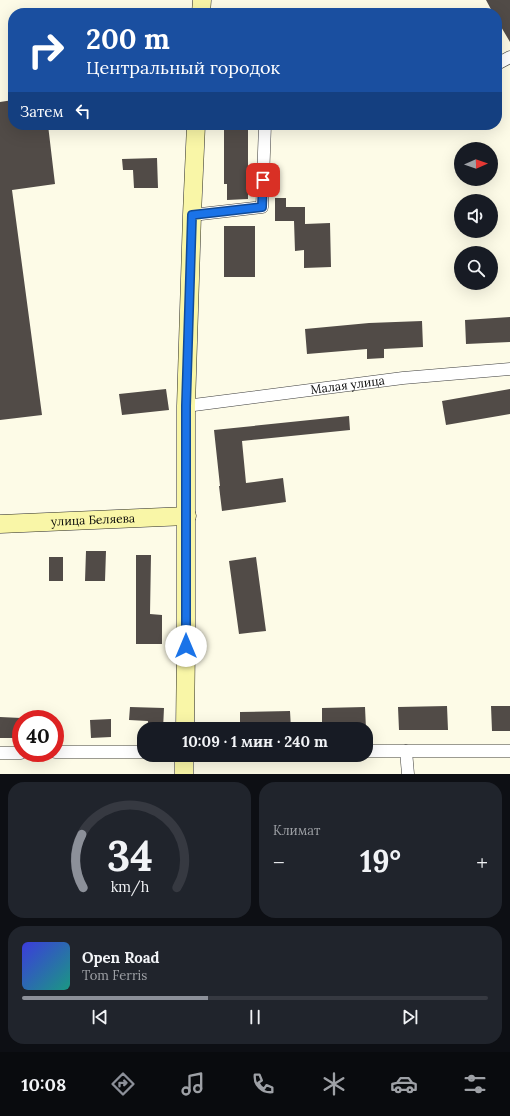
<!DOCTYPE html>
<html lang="ru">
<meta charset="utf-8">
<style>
:root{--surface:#171b24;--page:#20242c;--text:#f1f3f6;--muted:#9ea1a6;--line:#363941;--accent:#8c9099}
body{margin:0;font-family:Lora,serif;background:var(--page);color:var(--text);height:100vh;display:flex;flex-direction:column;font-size:15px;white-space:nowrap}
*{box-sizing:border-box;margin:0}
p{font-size:13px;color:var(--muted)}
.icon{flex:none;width:22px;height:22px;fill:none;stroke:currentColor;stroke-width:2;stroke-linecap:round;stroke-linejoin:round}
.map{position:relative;height:774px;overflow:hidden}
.details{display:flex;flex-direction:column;gap:8px;padding:8px;background:#0d0f14;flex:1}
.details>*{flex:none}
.guide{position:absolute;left:8px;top:8px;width:494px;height:122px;border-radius:16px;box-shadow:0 4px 16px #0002;background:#1a4fa0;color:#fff;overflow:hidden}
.needle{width:26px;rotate:88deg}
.tools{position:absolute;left:454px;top:142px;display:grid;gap:8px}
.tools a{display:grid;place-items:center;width:44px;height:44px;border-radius:50%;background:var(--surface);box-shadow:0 4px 16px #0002;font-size:20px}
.speed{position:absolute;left:12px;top:710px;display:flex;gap:8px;font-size:20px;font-weight:700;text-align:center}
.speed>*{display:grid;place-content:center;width:52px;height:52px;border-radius:50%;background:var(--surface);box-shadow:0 4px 16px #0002;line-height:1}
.speed .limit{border:6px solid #d22;background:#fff;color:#111}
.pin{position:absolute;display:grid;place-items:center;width:34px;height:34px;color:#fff;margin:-17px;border-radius:8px;box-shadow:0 2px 6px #0006}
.me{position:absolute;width:44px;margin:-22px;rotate:0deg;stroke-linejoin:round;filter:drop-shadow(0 0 3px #0008)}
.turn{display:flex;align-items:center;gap:14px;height:84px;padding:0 12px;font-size:18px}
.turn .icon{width:52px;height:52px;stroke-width:2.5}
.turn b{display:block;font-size:28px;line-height:34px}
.then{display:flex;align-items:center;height:38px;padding:0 12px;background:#0003;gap:8px;font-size:15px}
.big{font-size:30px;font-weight:700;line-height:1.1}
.details .tile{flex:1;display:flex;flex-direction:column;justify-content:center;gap:6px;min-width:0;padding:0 14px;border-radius:16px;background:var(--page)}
.details .dial{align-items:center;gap:0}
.dial svg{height:104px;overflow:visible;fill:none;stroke:var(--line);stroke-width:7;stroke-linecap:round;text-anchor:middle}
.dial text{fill:var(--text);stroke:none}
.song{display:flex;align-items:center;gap:12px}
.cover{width:48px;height:48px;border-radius:6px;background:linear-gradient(135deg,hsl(240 70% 55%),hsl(170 70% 35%))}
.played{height:4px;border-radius:2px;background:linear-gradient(90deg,var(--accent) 40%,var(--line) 40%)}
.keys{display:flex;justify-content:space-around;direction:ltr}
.heat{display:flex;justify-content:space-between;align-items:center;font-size:22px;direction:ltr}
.details .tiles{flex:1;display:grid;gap:8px;grid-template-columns:1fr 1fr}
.tile:last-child{grid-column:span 2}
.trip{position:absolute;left:137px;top:722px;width:236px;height:40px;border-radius:16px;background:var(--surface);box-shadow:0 4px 16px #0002;font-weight:700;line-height:40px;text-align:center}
.tabs{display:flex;height:64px;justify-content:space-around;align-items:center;background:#090b0e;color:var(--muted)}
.tabs .icon{width:28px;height:28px}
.tabs .active{color:var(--accent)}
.tabs b{font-size:18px;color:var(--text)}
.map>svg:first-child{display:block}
.building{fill:#514b47}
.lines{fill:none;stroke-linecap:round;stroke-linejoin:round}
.street-casing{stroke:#3c3c3c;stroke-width:13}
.secondary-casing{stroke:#2b2b2b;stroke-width:19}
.street{stroke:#fff;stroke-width:12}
.secondary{stroke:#f9f6a7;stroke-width:18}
.route-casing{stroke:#114b97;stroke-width:10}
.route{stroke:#1a73e8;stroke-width:7}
.labels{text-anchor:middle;stroke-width:4;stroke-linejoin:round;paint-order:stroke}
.street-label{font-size:12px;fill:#090909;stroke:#fff}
</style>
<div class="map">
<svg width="510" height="774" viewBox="0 0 510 774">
<rect width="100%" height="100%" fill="#fdfbe7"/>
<!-- building -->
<path class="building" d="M486,0H510V42L497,20V13H493Z
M13,100V125H48L55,184L12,190L42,415L0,420V102Z
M224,125H248V199L227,200V184H224Z
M157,158L158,188H134L133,170H123L122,159Z
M275,198H286V207H305V224L330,223L331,267L304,268V250L295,251L294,221H275Z
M224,226H255V277H224Z
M510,317V342L466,344L465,320Z
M422,321L423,347L384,349V358L367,359V349L307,354L305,329L369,323Z
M166,389L169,410L122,415L119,394Z
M510,389V414L446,425L442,401Z
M349,416L350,430L242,441L246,483L283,478L286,502L222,511L219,486H220L214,430Z
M86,551H106L105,581H85Z
M136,555H151L150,614L162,615V644H136Z
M49,557H63V581H49Z
M256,557L266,631L239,634L229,561Z
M447,706L448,730H399L398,707Z
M491,706H510V731H492Z
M130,707L164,708L163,729H147L148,721L129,720Z
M365,707L366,729H322V708Z
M290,711L291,729H240V712Z
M0,717L21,718V738H0Z
M111,719V737L91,738L90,720Z"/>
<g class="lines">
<defs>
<g id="street">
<path d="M497,64L510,57"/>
<path d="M192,215L262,207L265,125"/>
<path id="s1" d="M186,406L403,378L510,369"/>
<path d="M366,751H510"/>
<path d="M406,751L408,774"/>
<path d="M55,752H144"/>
<path d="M0,753H21"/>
</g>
<g id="secondary">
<path d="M201,13L202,0"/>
<path id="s2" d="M0,524L187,516"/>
<path d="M185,729L186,646V406L192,215L196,125"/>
<path d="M184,774V755"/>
</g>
</defs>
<!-- street casing -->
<use href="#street" class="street-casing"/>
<!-- secondary casing -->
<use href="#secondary" class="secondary-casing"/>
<!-- street -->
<use href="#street" class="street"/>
<!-- secondary -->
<use href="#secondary" class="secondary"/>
</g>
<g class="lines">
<defs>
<path id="route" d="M186,646V406L192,215L262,207L263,180"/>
</defs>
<!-- route casing -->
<use href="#route" class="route-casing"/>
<!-- route -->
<use href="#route" class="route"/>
</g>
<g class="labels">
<!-- street labels -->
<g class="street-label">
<text dy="4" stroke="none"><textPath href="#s1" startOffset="163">Малая улица</textPath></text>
<text dy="4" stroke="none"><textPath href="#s2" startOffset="93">улица Беляева</textPath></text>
</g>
</g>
</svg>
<div class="tools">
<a><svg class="needle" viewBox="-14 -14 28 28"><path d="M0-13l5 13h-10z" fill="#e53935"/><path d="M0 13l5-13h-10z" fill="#9ea1a6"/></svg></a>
<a><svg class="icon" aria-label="sound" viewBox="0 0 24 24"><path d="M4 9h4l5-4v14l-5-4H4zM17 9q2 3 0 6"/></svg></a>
<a><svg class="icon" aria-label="search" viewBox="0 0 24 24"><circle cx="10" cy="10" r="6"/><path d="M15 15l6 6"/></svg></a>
</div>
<div class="speed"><div class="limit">40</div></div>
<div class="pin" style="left:263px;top:180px;background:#d93025"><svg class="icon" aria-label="arrive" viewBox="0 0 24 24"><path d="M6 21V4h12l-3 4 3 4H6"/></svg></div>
<svg class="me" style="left:186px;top:646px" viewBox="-20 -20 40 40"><circle r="19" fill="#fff"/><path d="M0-13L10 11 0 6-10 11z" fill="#1a73e8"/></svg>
<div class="trip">10:09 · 1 мин · 240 m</div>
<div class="guide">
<div class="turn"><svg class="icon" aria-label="right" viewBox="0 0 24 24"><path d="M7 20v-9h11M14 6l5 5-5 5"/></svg><div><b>200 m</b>Центральный городок</div></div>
<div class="then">Затем<svg class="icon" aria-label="left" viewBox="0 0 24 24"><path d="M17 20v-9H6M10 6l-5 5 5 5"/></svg></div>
</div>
</div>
<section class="details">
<div class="tiles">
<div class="tile dial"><svg viewBox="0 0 100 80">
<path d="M14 69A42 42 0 1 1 86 69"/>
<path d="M14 69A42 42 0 0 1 13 28" stroke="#8c9099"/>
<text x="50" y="56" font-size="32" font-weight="700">34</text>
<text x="50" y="72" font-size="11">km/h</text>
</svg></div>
<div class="tile"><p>Климат</p>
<div class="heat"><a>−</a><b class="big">19°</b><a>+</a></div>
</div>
<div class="tile">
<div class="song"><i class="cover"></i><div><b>Open Road</b><p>Tom Ferris</p></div></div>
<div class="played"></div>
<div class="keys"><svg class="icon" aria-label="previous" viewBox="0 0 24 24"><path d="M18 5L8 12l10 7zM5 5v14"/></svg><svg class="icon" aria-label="pause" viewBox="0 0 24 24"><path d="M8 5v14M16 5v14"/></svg><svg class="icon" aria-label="next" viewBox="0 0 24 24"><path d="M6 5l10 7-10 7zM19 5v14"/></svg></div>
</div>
</div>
</section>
<nav class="tabs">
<b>10:08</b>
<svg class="icon active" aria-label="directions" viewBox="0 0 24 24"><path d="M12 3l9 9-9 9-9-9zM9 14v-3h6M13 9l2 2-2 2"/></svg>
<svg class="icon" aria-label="music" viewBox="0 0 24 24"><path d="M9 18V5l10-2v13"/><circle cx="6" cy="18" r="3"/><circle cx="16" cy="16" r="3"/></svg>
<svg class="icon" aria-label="phone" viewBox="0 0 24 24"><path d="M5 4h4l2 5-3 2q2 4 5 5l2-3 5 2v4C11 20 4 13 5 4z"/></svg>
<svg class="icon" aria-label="climate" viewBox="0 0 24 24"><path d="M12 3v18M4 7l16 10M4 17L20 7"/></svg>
<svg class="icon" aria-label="car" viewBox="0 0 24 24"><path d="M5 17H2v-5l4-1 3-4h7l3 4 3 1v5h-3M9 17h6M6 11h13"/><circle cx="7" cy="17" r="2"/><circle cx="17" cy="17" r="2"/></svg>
<svg class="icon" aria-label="filters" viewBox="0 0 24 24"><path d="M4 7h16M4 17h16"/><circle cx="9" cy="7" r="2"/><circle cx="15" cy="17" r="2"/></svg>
</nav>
